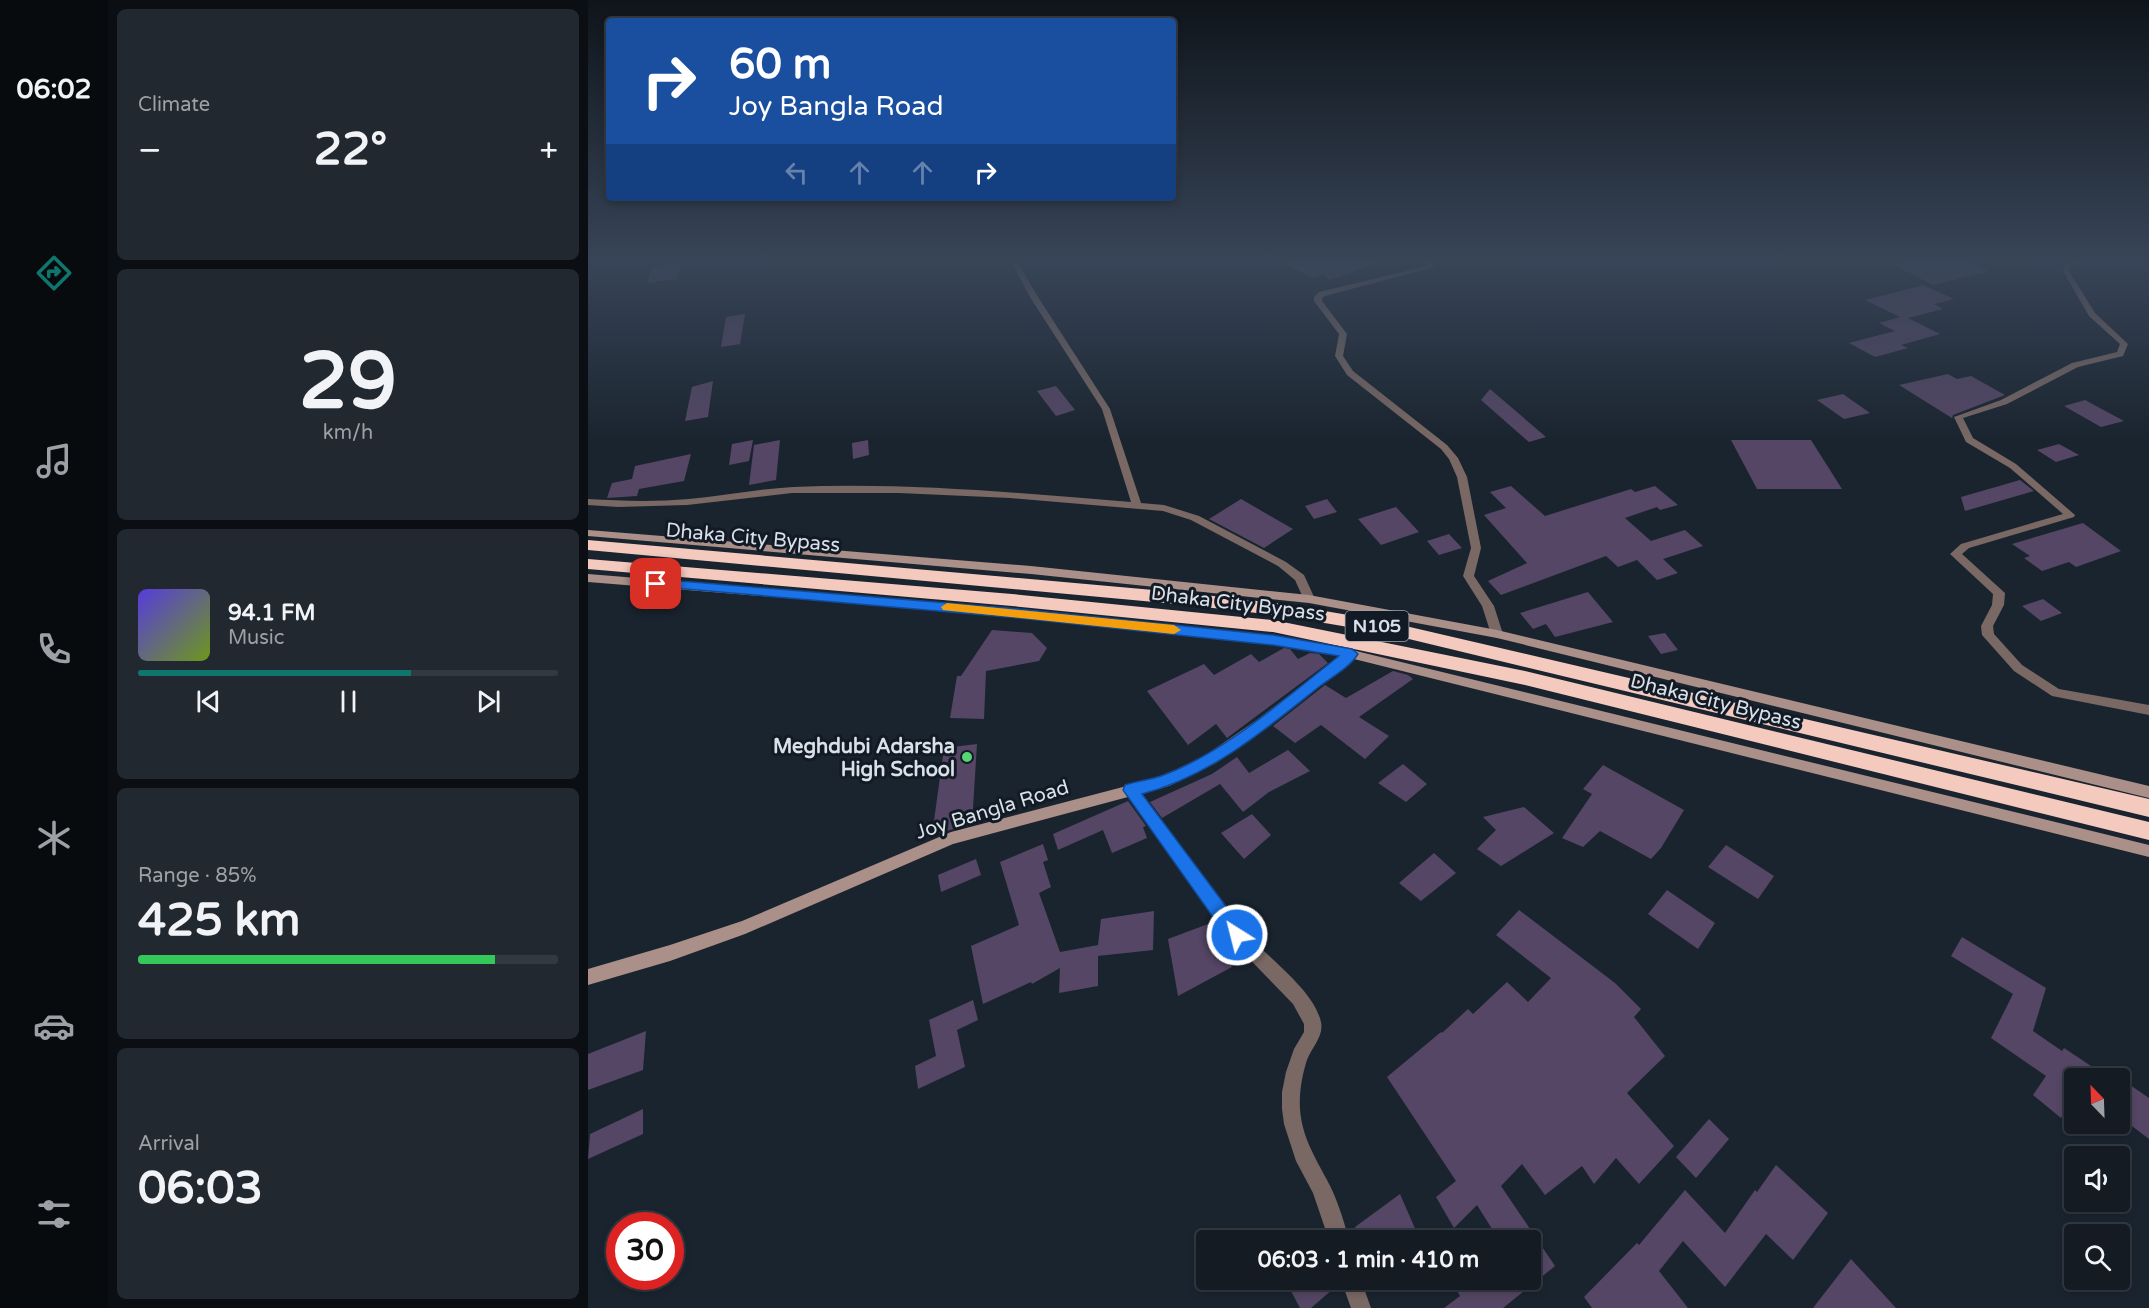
<!DOCTYPE html>
<meta charset="utf-8">
<style>
:root{--surface:#141b23;--page:#212830;--text:#f1f3f6;--muted:#9da1a6;--line:#333941;--accent:#0f766e}
body{margin:0;font-family:"Varela Round",sans-serif;background:var(--page);color:var(--text);height:100vh;display:flex;flex-direction:column;font-size:22px;white-space:nowrap}
*{box-sizing:border-box;margin:0}
p{font-size:20px;color:var(--muted)}
.icon{flex:none;width:33px;height:33px;fill:none;stroke:currentColor;stroke-width:2;stroke-linecap:round;stroke-linejoin:round}
.map{position:relative;flex:1;overflow:hidden}
.side{display:flex;flex-direction:column;gap:9px;padding:9px;background:#0b0f13;width:480px}
.side>*{flex:none}
.banner{position:absolute;left:18px;top:18px;width:570px;height:183px;border-radius:6px;box-shadow:0 3px 9px #0003,0 0 0 2px var(--line);background:#1a4fa0;color:#fff;overflow:hidden}
.needle{width:39px;rotate:337deg}
.buttons{position:absolute;left:1476px;top:1068px;display:grid;gap:12px}
.buttons a{display:grid;place-items:center;width:66px;height:66px;border-radius:6px;background:var(--surface);box-shadow:0 3px 9px #0003,0 0 0 2px var(--line);font-size:30px}
.speed{position:absolute;left:18px;top:1212px;display:flex;gap:12px;font-size:30px;font-weight:700;text-align:center}
.speed>*{display:grid;place-content:center;width:78px;height:78px;border-radius:50%;background:var(--surface);box-shadow:0 3px 9px #0003,0 0 0 2px var(--line);line-height:1}
.speed .limit{border:9px solid #d22;background:#fff;color:#111}
.pin{position:absolute;display:grid;place-items:center;width:51px;height:51px;color:#fff;margin:-26px;border-radius:12px;box-shadow:0 3px 9px #0006}
.me{position:absolute;width:66px;margin:-33px;rotate:324deg;stroke-linejoin:round;filter:drop-shadow(0 0 4px #0008)}
.turn{display:flex;align-items:center;gap:21px;height:126px;padding:0 24px;font-size:27px}
.turn .icon{width:78px;height:78px;stroke-width:2.5}
.turn b{display:block;font-size:42px;line-height:51px}
.lanes{display:flex;align-items:center;height:57px;padding:0 24px;background:#0003;justify-content:center;gap:30px;direction:ltr}
.lanes .off{opacity:.35}
.big{font-size:45px;font-weight:700;line-height:1.1}
.side .card{flex:1;display:flex;flex-direction:column;justify-content:center;gap:9px;min-width:0;padding:0 21px;border-radius:9px;background:var(--page)}
.side .dial{align-items:center;gap:0}
.dial b{font-size:78px;line-height:1}
.song{display:flex;align-items:center;gap:18px}
.cover{width:72px;height:72px;border-radius:9px;background:linear-gradient(135deg,hsl(250 70% 55%),hsl(80 70% 35%))}
.played{height:6px;border-radius:3px;background:linear-gradient(90deg,var(--accent) 65%,var(--line) 65%)}
.keys{display:flex;justify-content:space-around;direction:ltr}
.heat{display:flex;justify-content:space-between;align-items:center;font-size:33px;direction:ltr}
.charge{height:9px;border-radius:4px;background:linear-gradient(90deg,#34c759 85%,var(--line) 0)}
.trip{position:absolute;left:608px;top:1230px;width:345px;height:60px;border-radius:6px;background:var(--surface);box-shadow:0 3px 9px #0003,0 0 0 2px var(--line);font-weight:700;line-height:60px;text-align:center}
main{display:flex;flex:1;min-height:0}
.dock{display:flex;flex-direction:column;width:108px;justify-content:space-around;align-items:center;background:#080b0e;color:var(--muted)}
.dock .icon{width:42px;height:42px}
.dock .active{color:var(--accent)}
.dock b{font-size:27px;color:var(--text)}
.map>svg:first-child{display:block}
.building{fill:#544664}
.lines{fill:none;stroke-linecap:round;stroke-linejoin:round}
.street{fill:#796864;fill-rule:evenodd}
.secondary{fill:#ab9089;fill-rule:evenodd}
.highway{fill:#f4cabf;fill-rule:evenodd}
.route{fill:#1a73e8;stroke:#114b97;stroke-width:1.5}
.slow{fill:#f59e0b}
.poi-dot{fill:#53d673;stroke:#111a25;stroke-width:2}
.labels{text-anchor:middle;stroke-width:6;stroke-linejoin:round;paint-order:stroke}
.shield{fill:#111a25;stroke:#9ea5ae;stroke-width:1.5}
.shield-label{font-size:18px;font-weight:bold;fill:#dae0e8}
.street-label{font-size:20px;fill:#dae0e8;stroke:#111a25}
.poi-label{font-size:20px;font-weight:bold;fill:#dae0e8;stroke:#111a25;text-anchor:end}
</style>
<main>
<nav class="dock">
<b>06:02</b>
<svg class="icon active" aria-label="directions" viewBox="0 0 24 24"><path d="M12 3l9 9-9 9-9-9zM9 14v-3h6M13 9l2 2-2 2"/></svg>
<svg class="icon" aria-label="music" viewBox="0 0 24 24"><path d="M9 18V5l10-2v13"/><circle cx="6" cy="18" r="3"/><circle cx="16" cy="16" r="3"/></svg>
<svg class="icon" aria-label="phone" viewBox="0 0 24 24"><path d="M5 4h4l2 5-3 2q2 4 5 5l2-3 5 2v4C11 20 4 13 5 4z"/></svg>
<svg class="icon" aria-label="climate" viewBox="0 0 24 24"><path d="M12 3v18M4 7l16 10M4 17L20 7"/></svg>
<svg class="icon" aria-label="car" viewBox="0 0 24 24"><path d="M5 17H2v-5l4-1 3-4h7l3 4 3 1v5h-3M9 17h6M6 11h13"/><circle cx="7" cy="17" r="2"/><circle cx="17" cy="17" r="2"/></svg>
<svg class="icon" aria-label="filters" viewBox="0 0 24 24"><path d="M4 7h16M4 17h16"/><circle cx="9" cy="7" r="2"/><circle cx="15" cy="17" r="2"/></svg>
</nav>
<section class="side">
<div class="card"><p>Climate</p>
<div class="heat"><a>−</a><b class="big">22°</b><a>+</a></div>
</div>
<div class="card dial"><b>29</b><p>km/h</p></div>
<div class="card">
<div class="song"><i class="cover"></i><div><b>94.1 FM</b><p>Music</p></div></div>
<div class="played"></div>
<div class="keys"><svg class="icon" aria-label="previous" viewBox="0 0 24 24"><path d="M18 5L8 12l10 7zM5 5v14"/></svg><svg class="icon" aria-label="pause" viewBox="0 0 24 24"><path d="M8 5v14M16 5v14"/></svg><svg class="icon" aria-label="next" viewBox="0 0 24 24"><path d="M6 5l10 7-10 7zM19 5v14"/></svg></div>
</div>
<div class="card"><p>Range · 85%</p><b class="big">425 km</b><div class="charge"></div></div>
<div class="card"><p>Arrival</p><b class="big">06:03</b></div>
</section>
<div class="map">
<svg width="1561" height="1308" viewBox="0 0 1561 1308">
<rect width="100%" height="100%" fill="#1a242f"/>
<!-- building -->
<path class="building" d="M684,258H798V260L742,280L736,275L726,278Z
M1331,258H1370L1401,271L1345,285L1305,264Z
M93,263L89,279L59,283L64,267Z
M1335,285L1366,299L1346,304L1355,309L1320,318L1352,334L1313,345L1320,348L1287,357L1261,343L1307,331L1291,323L1312,317L1277,300Z
M157,314L152,344L133,347L138,317Z
M1360,374L1369,379L1383,376L1417,395L1365,415L1364,418L1311,385Z
M125,381L120,417L97,421L104,387Z
M468,386L487,410L468,416L449,391Z
M902,389L958,437L941,442L893,400Z
M1255,394L1282,413L1256,419L1229,400Z
M1497,400L1536,421L1513,427L1476,406Z
M165,440L161,461L141,465L144,444Z
M192,440L188,480L161,485L166,445Z
M280,440L281,455L265,459L264,443Z
M1143,440H1223L1254,489H1169Z
M1471,444L1491,455L1468,462L1449,450Z
M103,454L96,481L51,489L49,496L19,498L24,483L44,479L47,466Z
M1432,480L1446,491L1377,511L1373,497Z
M923,486L957,516L1043,489L1047,492L1067,486L1090,505L1072,510L1069,507L1037,518L1063,541L1097,530L1115,546L1075,559L1090,573L1069,580L1049,560L1030,567L1018,556L913,595L900,581L939,563L896,515L918,508L902,492Z
M653,499L705,529L676,548L621,519Z
M739,499L749,512L726,519L717,506Z
M808,507L831,532L793,545L770,519Z
M1495,523L1533,551L1488,567L1481,562L1454,571L1436,558L1442,556L1424,544Z
M861,534L874,548L851,555L839,541Z
M1000,592L1025,622L967,637L958,624L945,629L932,613Z
M1455,599L1474,613L1453,621L1434,606Z
M404,630L444,633L459,648L451,661L398,671L396,719L362,718L369,676H373Z
M1077,633L1090,650L1073,654L1060,636Z
M696,648L702,649L710,659L722,653L731,654L740,663L639,738L628,724L600,745L559,691L616,664L626,675L663,654L671,662Z
M805,671L820,675L825,679L771,717L801,736L777,759L733,725L707,743L685,726L737,685L758,698Z
M389,744L384,824L344,835L356,748Z
M700,750L722,771L681,792L655,812L632,784L574,818L562,802L624,774L649,757L661,773Z
M815,764L839,784L818,802L790,783Z
M1015,765L1096,810L1073,848L1063,859L1012,831L995,847L974,838L1004,794L995,789Z
M540,801L558,826L555,827L559,838L524,853L515,830L470,850L465,834Z
M936,807L966,833L913,866L889,849L908,830L895,817Z
M664,814L683,835L656,859L633,833Z
M455,844L460,860L455,862L463,887L451,893L472,952L510,945L513,919L566,911L565,950L510,956V986L471,993L472,968L444,984L443,982L395,1004L383,946L431,925L412,862Z
M1138,845L1186,876L1170,899L1120,867Z
M846,853L868,873L833,901L811,883Z
M388,859L393,875L353,892L350,875Z
M1079,890L1127,923L1110,949L1060,914Z
M931,910L1027,983L1053,1009L1046,1017L1077,1056L1039,1093L1086,1146L1051,1184L1028,1158L1006,1184L994,1166L957,1195L934,1164L913,1186L967,1266L915,1308H856L872,1296L863,1280H942V1240H911L889,1205L866,1228L848,1197L868,1181L799,1077L853,1032L854,1033L880,1009L885,1014L919,982L940,1002L963,978L908,935Z
M620,924L644,967L590,996L580,939Z
M1374,937L1458,988L1445,1031L1474,1051L1476,1048L1521,1078H1486V1096L1473,1118L1445,1095L1458,1076L1403,1038L1425,994L1363,956Z
M385,1000L390,1020L369,1030L377,1067L330,1089L327,1066L348,1056L341,1020Z
M58,1031L55,1070L0,1090V1054Z
M1532,1078L1561,1098V1139L1532,1117Z
M55,1109V1134L0,1159L2,1134Z
M1121,1119L1141,1139L1108,1178L1088,1157Z
M1188,1165L1240,1213L1205,1260L1178,1234L1137,1287L1095,1241L1071,1271L1100,1308H1004L996,1297L1049,1243L1051,1245L1097,1190L1137,1233L1167,1190L1169,1192Z
M812,1194L832,1240H774L767,1227Z
M1263,1259L1308,1308H1225Z
M697,1280H751L752,1283L723,1308H712Z"/>
<g class="lines">
<!-- street -->
<path class="street" d="M421,258H427L450,297L522,409L553,503L576,505L611,516L698,562L716,575L727,599L725,602H717L707,580L690,566L603,520L575,511L422,498L311,493H204L99,505L30,507L0,505V499C33,501 67,502 101,499C135,496 170,489 205,487C318,482 431,493 543,502L514,409L442,297Z
M832,258H838L847,267L737,296L734,298V301L759,334L755,356L765,371L859,445L870,458L879,477L893,548L886,576L906,606L915,634L909,638L903,634L894,606L875,576L883,548L869,477L861,459L853,449L759,375L747,356L751,334L726,301V297L731,292L839,266Z
M1497,258H1506L1482,266L1481,271L1507,313L1540,344L1535,356L1490,367L1419,404L1375,418L1385,438L1428,464L1487,515L1486,517L1381,548L1374,554L1417,593L1416,605L1405,626L1406,634L1434,665L1471,689L1561,705V715L1464,696L1426,671L1394,635L1393,626L1404,605L1405,594L1362,554L1373,544L1475,514L1422,468L1378,442L1366,417L1413,400L1484,363L1529,352L1532,344L1501,316L1475,271L1477,264Z
M543,784L548,786C583,833 616,883 654,929C676,955 726,989 733,1022C736,1036 724,1047 719,1060C714,1075 711,1093 712,1109C714,1137 727,1157 739,1180C749,1198 756,1221 761,1240H741L725,1193L708,1161L696,1124L694,1109V1092L698,1072L706,1049L716,1032V1024L705,1004L643,940L538,794L536,790L538,786Z
M753,1280H773L783,1308H763Z"/>
<!-- secondary -->
<path class="secondary" d="M0,530L443,566L721,595L909,630L1561,786V798L909,638L721,603L443,574L0,536Z
M0,574L420,608L685,636L764,650L1561,845V857L766,659L679,728L628,763L581,786L365,844L157,934L82,961L0,985V969L82,945L154,921L363,832L573,777L618,755L669,720L753,656L685,644L420,616L0,582Z"/>
<!-- highway -->
<path class="highway" d="M0,540L599,593L695,604L796,621L1561,799V817L796,633L695,616L599,605L0,550Z
M0,559L424,594L685,620L937,671L1561,822V840L937,685L685,632L424,606L0,569Z"/>
</g>
<!-- sky -->
<linearGradient id="sky" x2="0" y2="1"><stop stop-color="#0e141a"/><stop offset="0.59" stop-color="#384558"/><stop offset="1" stop-color="#384558" stop-opacity="0"/></linearGradient>
<rect width="1561" height="441" fill="url(#sky)"/>
<!-- route -->
<path class="route" d="M68,579L420,608L685,635L764,649L770,654C762,667 744,677 732,686C678,729 623,776 554,794L655,929L658,935L655,941L649,944L642,941L535,790L537,785C549,781 561,780 573,776C637,753 697,698 751,656L685,645L420,617L63,586L61,584L63,581Z"/>
<!-- slow -->
<path class="slow" d="M359,603L586,625L593,630L586,634L355,610L353,607Z"/>
<!-- markers -->
<circle class="poi-dot" cx="379" cy="757" r="6"/>
<g class="labels">
<!-- shield labels -->
<rect class="shield" x="757.5" y="611" width="63" height="30" rx="4.5"/>
<g class="shield-label">
<text x="789" y="632">N105</text>
</g>
<!-- street labels -->
<g class="street-label">
<text transform="translate(165 537) rotate(5)" y="7">Dhaka City Bypass</text>
<text transform="translate(650 603) rotate(7)" y="7">Dhaka City Bypass</text>
<text transform="translate(1128 701) rotate(14)" y="7">Dhaka City Bypass</text>
<text transform="translate(404 809) rotate(-17)" y="7">Joy Bangla Road</text>
</g>
<!-- poi labels -->
<g class="poi-label">
<text x="367" y="753">Meghdubi Adarsha<tspan x="367" dy="23">High School</tspan></text>
</g>
</g>
</svg>
<div class="buttons">
<a><svg class="needle" viewBox="-14 -14 28 28"><path d="M0-13l5 13h-10z" fill="#e53935"/><path d="M0 13l5-13h-10z" fill="#9da1a6"/></svg></a>
<a><svg class="icon" aria-label="sound" viewBox="0 0 24 24"><path d="M4 9h4l5-4v14l-5-4H4zM17 9q2 3 0 6"/></svg></a>
<a><svg class="icon" aria-label="search" viewBox="0 0 24 24"><circle cx="10" cy="10" r="6"/><path d="M15 15l6 6"/></svg></a>
</div>
<div class="speed"><div class="limit">30</div></div>
<div class="pin" style="left:68px;top:584px;background:#d93025"><svg class="icon" aria-label="arrive" viewBox="0 0 24 24"><path d="M6 21V4h12l-3 4 3 4H6"/></svg></div>
<svg class="me" style="left:649px;top:935px" viewBox="-20 -20 40 40"><circle r="17" fill="#1a73e8" stroke="#fff" stroke-width="3"/><path d="M0-11L8 9 0 5-8 9z" fill="#fff"/></svg>
<div class="trip">06:03 · 1 min · 410 m</div>
<div class="banner">
<div class="turn"><svg class="icon" aria-label="right" viewBox="0 0 24 24"><path d="M7 20v-9h11M14 6l5 5-5 5"/></svg><div><b>60 m</b>Joy Bangla Road</div></div>
<div class="lanes"><svg class="icon off" aria-label="left" viewBox="0 0 24 24"><path d="M17 20v-9H6M10 6l-5 5 5 5"/></svg><svg class="icon off" aria-label="ahead" viewBox="0 0 24 24"><path d="M12 20V5M6 11l6-6 6 6"/></svg><svg class="icon off" aria-label="ahead" viewBox="0 0 24 24"><path d="M12 20V5M6 11l6-6 6 6"/></svg><svg class="icon" aria-label="right" viewBox="0 0 24 24"><path d="M7 20v-9h11M14 6l5 5-5 5"/></svg></div>
</div>
</div>
</main>
